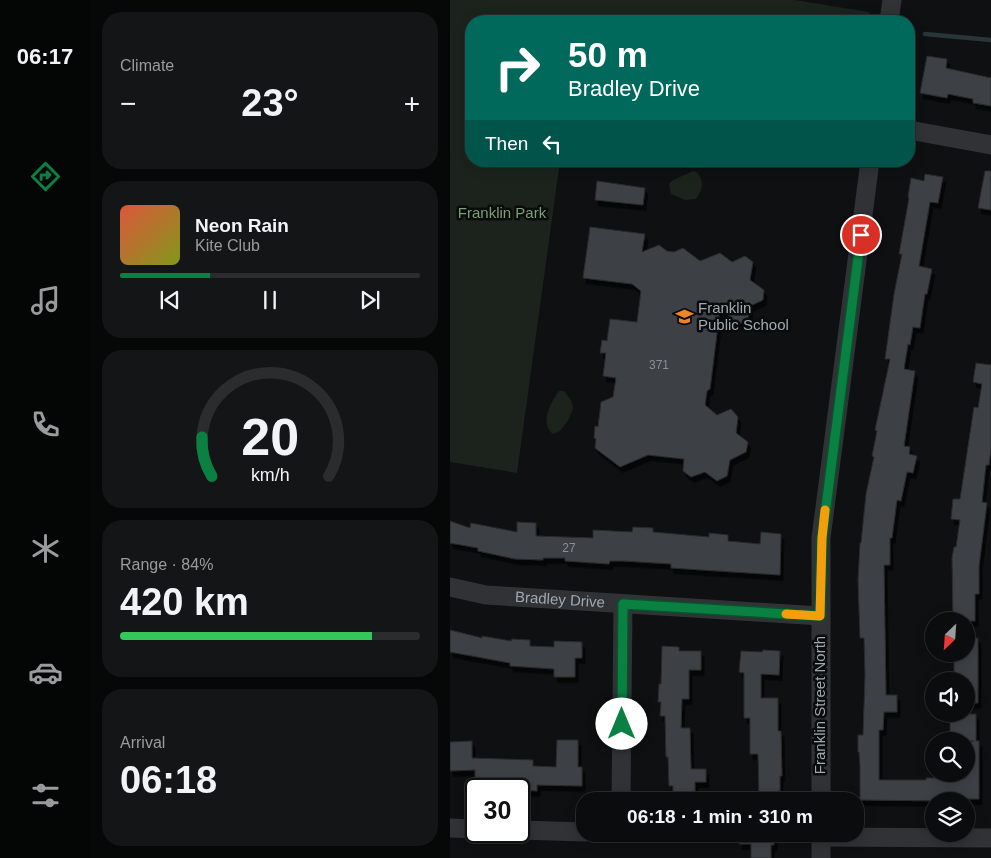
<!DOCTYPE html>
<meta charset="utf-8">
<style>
:root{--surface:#0b0c0d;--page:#141516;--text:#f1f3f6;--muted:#9a9b9d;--line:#2b2c2e;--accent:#0b8043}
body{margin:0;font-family:Arial,sans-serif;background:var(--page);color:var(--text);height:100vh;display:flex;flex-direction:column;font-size:19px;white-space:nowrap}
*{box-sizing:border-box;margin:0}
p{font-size:16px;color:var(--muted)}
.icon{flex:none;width:28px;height:28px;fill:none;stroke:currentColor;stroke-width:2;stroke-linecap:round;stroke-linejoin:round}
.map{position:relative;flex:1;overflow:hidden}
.details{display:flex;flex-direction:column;gap:12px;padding:12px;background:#060707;width:360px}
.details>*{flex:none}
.banner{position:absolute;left:15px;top:15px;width:450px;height:152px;border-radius:20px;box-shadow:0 2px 12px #0003,0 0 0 1px var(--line);background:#00695c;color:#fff;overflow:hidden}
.needle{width:32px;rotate:205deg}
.controls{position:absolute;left:475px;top:612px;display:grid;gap:10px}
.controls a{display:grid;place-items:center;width:50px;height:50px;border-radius:50%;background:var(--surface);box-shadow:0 2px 12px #0003,0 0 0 1px var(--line);font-size:25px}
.speed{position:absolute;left:15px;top:778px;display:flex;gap:10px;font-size:25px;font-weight:700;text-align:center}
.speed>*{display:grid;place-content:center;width:65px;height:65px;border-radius:50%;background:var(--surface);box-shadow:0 2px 12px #0003,0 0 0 1px var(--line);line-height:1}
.speed .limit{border:2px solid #111;border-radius:8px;background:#fff;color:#111}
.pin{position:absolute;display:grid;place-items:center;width:42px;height:42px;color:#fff;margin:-21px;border:2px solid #fff;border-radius:50%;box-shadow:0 1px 5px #0007}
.me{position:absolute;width:55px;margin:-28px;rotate:0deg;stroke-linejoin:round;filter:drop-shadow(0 0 4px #0008)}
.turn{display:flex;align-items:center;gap:18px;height:105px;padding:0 20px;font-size:22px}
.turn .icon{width:65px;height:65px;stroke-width:2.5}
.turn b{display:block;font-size:35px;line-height:42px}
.then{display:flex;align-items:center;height:48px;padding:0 20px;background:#0003;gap:10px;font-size:19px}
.big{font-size:38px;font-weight:600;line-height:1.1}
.details .widget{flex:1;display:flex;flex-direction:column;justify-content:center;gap:8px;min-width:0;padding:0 18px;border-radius:20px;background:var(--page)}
.details .dial{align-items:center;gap:0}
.dial svg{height:130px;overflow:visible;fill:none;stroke:var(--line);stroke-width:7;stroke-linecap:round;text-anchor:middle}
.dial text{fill:var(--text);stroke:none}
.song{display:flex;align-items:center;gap:15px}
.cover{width:60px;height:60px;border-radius:8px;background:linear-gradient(135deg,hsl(10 70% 55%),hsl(70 70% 35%))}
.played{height:5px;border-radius:2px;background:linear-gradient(90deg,var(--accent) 30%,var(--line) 30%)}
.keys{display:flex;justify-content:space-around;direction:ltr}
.heat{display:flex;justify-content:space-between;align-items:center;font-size:28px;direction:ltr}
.charge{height:8px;border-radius:4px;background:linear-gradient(90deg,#34c759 84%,var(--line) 0)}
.trip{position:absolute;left:126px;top:792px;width:288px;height:50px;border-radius:20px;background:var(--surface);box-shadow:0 2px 12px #0003,0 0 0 1px var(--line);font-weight:600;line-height:50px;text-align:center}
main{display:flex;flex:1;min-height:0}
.tabs{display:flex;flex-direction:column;width:90px;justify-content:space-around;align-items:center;background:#040505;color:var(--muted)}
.tabs .icon{width:35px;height:35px}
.tabs .on{color:var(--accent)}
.tabs b{font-size:22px;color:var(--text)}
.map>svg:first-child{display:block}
.green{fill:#1c231c}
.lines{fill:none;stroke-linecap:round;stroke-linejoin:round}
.stream{stroke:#293539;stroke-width:4.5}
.building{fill:#3e4044;stroke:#292a2d;filter:url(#shadow)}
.minor{stroke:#303236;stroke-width:19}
.route-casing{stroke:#07532c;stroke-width:12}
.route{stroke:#0b8043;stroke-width:9}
.slow{stroke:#f59e0b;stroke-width:9}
.labels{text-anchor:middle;stroke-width:5;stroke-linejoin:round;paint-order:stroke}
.number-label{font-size:12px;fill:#888f96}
.park-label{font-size:15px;fill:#7d9d77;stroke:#0a0b0c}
.poi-label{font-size:15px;fill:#a0a9b2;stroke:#0a0b0c;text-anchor:start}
.street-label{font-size:15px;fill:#a0a9b2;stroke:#0a0b0c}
</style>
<main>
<nav class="tabs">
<b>06:17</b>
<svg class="icon on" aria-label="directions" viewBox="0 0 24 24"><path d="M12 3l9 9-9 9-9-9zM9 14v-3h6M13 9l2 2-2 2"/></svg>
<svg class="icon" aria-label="music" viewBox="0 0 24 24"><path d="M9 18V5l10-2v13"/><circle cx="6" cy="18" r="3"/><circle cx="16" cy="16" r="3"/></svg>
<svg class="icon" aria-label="phone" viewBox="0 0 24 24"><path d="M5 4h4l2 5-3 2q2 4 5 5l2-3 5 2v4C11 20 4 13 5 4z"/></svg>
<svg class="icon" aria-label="climate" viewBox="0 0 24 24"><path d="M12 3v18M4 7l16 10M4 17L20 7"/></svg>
<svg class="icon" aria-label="car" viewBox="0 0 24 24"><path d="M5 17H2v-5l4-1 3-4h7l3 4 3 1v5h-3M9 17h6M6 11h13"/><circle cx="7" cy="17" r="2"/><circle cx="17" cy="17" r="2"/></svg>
<svg class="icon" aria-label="filters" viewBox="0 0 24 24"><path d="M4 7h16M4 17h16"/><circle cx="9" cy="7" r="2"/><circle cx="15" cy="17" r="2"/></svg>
</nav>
<section class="details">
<div class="widget"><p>Climate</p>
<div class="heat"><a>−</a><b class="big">23°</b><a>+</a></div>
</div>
<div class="widget">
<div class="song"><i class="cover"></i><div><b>Neon Rain</b><p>Kite Club</p></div></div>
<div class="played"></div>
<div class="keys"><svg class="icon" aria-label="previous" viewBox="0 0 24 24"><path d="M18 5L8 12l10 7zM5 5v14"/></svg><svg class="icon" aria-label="pause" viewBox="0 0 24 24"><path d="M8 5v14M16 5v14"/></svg><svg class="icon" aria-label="next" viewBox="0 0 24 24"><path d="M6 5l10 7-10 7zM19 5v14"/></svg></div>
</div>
<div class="widget dial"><svg viewBox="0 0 100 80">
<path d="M14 69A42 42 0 1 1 86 69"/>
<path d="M14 69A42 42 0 0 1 8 45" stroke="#0b8043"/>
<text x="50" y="56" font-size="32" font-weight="700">20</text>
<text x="50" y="72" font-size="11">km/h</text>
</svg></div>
<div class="widget"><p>Range · 84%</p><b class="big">420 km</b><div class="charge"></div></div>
<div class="widget"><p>Arrival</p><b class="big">06:18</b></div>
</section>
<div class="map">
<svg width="541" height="858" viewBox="0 0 541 858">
<defs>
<filter id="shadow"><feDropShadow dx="3" dy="5.5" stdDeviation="0" flood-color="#0009"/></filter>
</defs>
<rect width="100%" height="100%" fill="#0f1011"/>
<!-- green -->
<path class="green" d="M0,0H345L419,12L418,21H21V161H110L67,473L0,462Z
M243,171L248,173C254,184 253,189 246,199L235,200L221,194L219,184L223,180Z
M109,391H114L121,400L123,408L119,419L110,431L103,434C89,423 101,402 109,391Z"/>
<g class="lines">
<!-- stream -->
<path class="stream" d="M475,34L541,40"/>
</g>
<!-- building -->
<path class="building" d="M477,56L497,59L496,68L541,78V106L523,103V99L498,94L497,98L470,93Z
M535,171H541V210L528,208Z
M475,174L493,177L488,203L480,202L469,266L482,269L477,294H475L470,328L463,327L460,345L458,344L454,369L465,371L454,446L460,447L459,454L467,456L463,473L457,472L451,501L447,500L442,538H440V565H434L436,695H447V712H434L433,730H429V780H476V778H516V742L524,741H500V714H526V741H529V799H497V801L410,800V766L409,752H408V735H413L415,675L414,638H410L408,580L410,543H411L416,494L424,457L422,456L427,431L425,430L440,359H435L444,294L452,254H449L459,198L458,197L461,178L474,181Z
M147,181L195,188L193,205L145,200Z
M140,227L195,234L192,252L209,245L217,251L224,252L233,248L250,261L270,253L282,262L295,256L303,262L300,280L314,290L313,300L300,306L298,320L289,324L270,309L260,389L257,391L255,405L267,415L281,409L288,417L286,433L298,442L296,452L280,460L277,476L267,481L255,472L241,477L233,471L234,459L198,455L170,467L145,448L146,439L144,438L145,426L148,427L151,402L163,397L166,378L153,376L156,353H150L152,340L157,341L160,319L187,322L191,291L182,284L133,278Z
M526,363L541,365V448L539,465H536L532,502L537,503L529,566V594H525V621H503L502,558L504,547H506L510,520L501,519L503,499H510L524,407L528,408L532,384L523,382Z
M0,521L20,528L21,523L67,532V522L86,523V536L143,538V530L182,532L183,527L203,528V532L259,537V533L278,535V541L310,544L311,532L331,534L330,575L221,568V564L173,561H160L159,564L115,561V558H93V560L65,559L28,551V548L0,543Z
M0,630L32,638V636L61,641L62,639L80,640V646L104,647V641L132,642V658H125V677H104V669L60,666V663L0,652Z
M516,638H528V703H516V681H504V654H516Z
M212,646L229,647V651H251V670H239V699H232L231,728H240L241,769H256V782H245V800H223V786H219L218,757H216L215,716H210L211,702H208L209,684H211Z
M313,650L330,651L329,675L311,674V698H328V731H331L332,776H330V791H327L326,801H309L308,754H300V718H294V673L289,672L291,651L312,652Z
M107,740H128V767H132V786L87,785V791L69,790L66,789V786H43V789H25V770L0,771V742L22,741V758L83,760V766L106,767Z
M290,834H324V845H321V858H301V844H289Z"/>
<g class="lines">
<!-- minor -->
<g class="minor">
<path d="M439,21L442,0"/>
<path d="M459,130L541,145"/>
<path id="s1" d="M0,587L36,595L370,616"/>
<path d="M171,801L173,604"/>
<path d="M371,801V538L420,161"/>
<path d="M0,828L26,829"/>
<path d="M69,830L135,832"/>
<path d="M371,834V858"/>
<path d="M371,837L541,838"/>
</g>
</g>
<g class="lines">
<defs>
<path id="route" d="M172,724L173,604L370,616L372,538L411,235"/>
</defs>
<!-- route casing -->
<use href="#route" class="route-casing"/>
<!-- route -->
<use href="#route" class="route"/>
<!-- slow -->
<path class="slow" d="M336,614L370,616L372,538L375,510"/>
</g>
<!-- icons -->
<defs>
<symbol id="school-bare" viewBox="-9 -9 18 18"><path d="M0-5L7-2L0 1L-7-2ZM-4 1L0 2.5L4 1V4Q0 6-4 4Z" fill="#f18327" stroke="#0a0b0c" stroke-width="2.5" paint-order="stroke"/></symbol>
</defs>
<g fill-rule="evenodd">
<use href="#school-bare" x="222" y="304" width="25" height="25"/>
</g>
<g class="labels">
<!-- number labels -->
<g class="number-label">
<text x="209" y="369">371</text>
<text x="119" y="552">27</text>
</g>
<!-- park labels -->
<g class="park-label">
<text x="52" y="218">Franklin Park</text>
</g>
<!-- poi labels -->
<g class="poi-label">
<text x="248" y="313">Franklin<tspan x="248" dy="17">Public School</tspan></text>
</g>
<!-- street labels -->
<g class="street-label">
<text dy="5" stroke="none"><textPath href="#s1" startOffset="111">Bradley Drive</textPath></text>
<text transform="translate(370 705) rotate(-90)" y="5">Franklin Street North</text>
</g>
</g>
</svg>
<div class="controls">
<a><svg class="needle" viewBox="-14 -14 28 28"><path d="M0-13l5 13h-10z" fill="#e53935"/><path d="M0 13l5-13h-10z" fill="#9a9b9d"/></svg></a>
<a><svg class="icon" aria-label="sound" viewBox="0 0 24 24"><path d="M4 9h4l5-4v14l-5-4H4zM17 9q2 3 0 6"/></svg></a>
<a><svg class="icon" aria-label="search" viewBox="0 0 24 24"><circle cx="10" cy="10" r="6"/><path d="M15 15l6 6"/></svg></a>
<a><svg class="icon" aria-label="layers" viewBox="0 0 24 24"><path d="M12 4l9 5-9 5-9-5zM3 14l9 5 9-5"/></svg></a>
</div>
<div class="speed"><div class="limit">30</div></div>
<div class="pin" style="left:411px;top:235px;background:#d93025"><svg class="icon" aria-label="arrive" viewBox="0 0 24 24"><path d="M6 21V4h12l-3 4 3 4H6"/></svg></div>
<svg class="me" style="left:172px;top:724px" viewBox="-20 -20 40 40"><circle r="19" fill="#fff"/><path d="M0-13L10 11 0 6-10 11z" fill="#0b8043"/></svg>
<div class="trip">06:18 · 1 min · 310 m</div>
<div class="banner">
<div class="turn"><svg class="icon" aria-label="right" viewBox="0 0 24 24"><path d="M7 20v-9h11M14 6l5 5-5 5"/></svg><div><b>50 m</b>Bradley Drive</div></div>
<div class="then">Then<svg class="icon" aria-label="left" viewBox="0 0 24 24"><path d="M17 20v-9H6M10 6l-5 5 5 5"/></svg></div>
</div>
</div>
</main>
